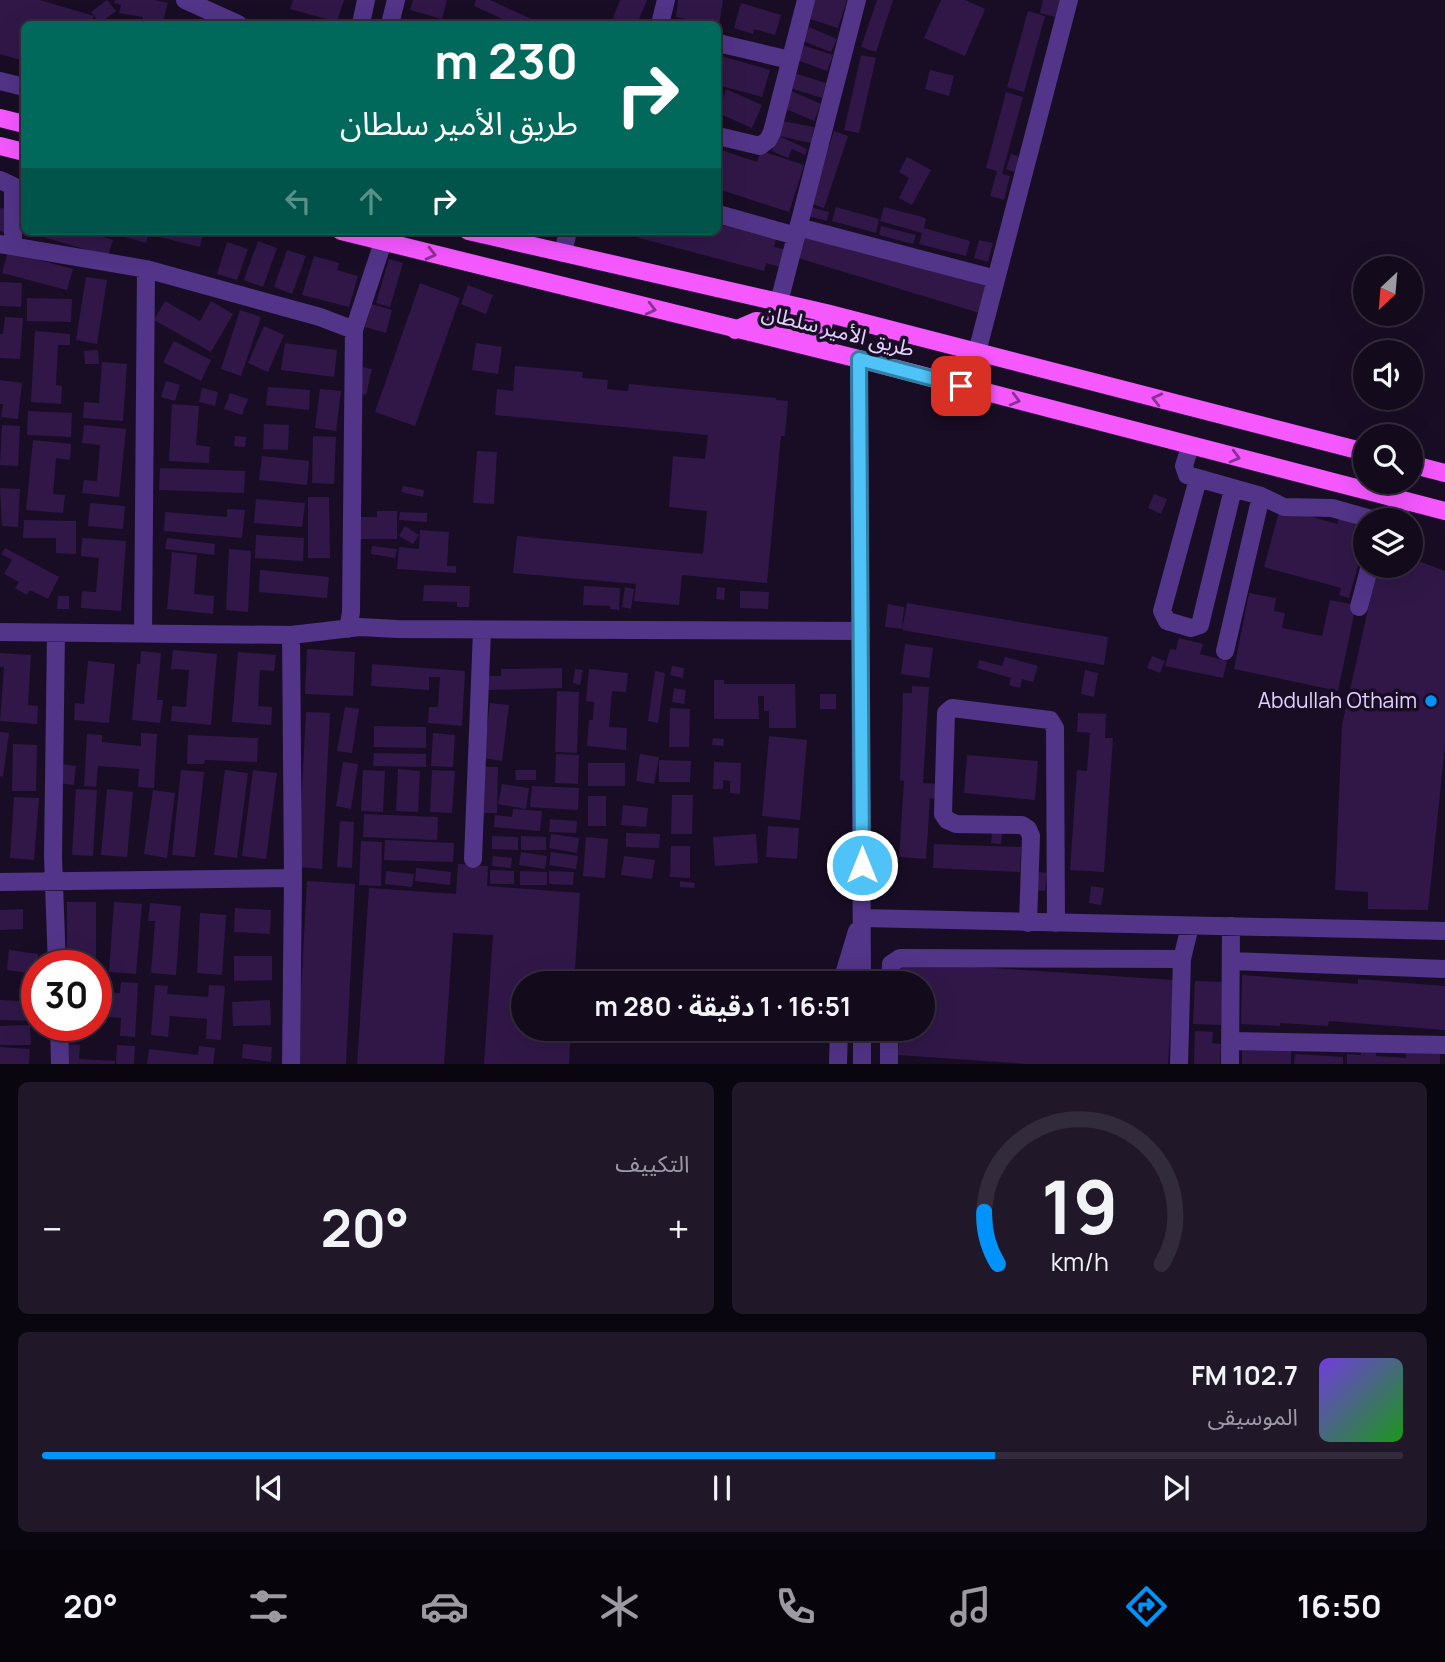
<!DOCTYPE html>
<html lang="ar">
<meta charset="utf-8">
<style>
:root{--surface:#130a1c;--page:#201829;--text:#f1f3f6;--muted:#9d9aa3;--line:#322b3b;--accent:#0093fc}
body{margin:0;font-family:Manrope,"Noto Sans Arabic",sans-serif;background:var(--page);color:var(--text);direction:rtl;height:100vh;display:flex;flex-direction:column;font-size:26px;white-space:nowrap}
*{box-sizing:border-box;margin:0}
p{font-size:23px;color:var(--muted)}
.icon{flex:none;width:38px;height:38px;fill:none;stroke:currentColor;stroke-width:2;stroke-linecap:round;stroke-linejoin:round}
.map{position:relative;height:1064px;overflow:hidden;direction:ltr}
.details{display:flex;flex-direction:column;gap:18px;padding:18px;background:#0a060f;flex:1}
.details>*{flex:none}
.banner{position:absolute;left:21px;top:21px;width:700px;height:214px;border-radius:10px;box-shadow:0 7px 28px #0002,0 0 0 2px var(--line);direction:rtl;background:#00695c;color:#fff;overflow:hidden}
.needle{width:46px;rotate:206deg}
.buttons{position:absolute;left:1353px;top:256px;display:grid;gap:14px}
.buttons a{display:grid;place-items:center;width:70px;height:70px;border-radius:50%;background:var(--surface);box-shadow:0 7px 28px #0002,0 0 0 2px var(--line);font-size:35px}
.speed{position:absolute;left:21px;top:950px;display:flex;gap:14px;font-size:35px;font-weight:700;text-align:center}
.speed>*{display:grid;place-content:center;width:91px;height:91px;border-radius:50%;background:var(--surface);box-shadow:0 7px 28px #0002,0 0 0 2px var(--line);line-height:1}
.speed .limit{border:10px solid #d22;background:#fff;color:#111}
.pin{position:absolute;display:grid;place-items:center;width:60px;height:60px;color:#fff;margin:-30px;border-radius:14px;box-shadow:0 4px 10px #0006}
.me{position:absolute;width:77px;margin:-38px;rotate:0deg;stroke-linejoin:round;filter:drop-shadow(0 0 5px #0008)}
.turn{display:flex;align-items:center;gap:24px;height:147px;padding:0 28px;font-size:32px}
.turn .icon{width:91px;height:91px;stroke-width:2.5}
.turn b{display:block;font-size:49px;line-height:60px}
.lanes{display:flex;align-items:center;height:66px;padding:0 28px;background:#0003;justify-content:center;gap:35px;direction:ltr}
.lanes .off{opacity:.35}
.big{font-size:52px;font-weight:700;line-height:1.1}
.details .card{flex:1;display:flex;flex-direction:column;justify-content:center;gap:10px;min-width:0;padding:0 24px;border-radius:10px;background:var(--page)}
.details .dial{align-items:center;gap:0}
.dial svg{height:182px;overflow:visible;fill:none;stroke:var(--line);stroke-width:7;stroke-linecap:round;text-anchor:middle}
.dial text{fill:var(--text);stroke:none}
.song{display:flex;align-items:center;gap:21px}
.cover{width:84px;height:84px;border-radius:10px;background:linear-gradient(135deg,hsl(260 70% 55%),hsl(120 70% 35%))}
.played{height:7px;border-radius:4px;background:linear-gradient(90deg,var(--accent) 70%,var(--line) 70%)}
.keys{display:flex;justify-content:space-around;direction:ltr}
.heat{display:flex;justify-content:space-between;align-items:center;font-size:38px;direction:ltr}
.details .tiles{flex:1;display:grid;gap:18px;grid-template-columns:1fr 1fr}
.card:last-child{grid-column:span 2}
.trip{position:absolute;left:511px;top:971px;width:424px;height:70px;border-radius:35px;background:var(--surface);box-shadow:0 7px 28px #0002,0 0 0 2px var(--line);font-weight:700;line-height:70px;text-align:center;direction:rtl}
.tabs{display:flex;height:112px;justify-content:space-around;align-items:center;background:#08040b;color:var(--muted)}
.tabs .icon{width:49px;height:49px}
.tabs .current{color:var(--accent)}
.tabs b{font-size:32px;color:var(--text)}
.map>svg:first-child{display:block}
.building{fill:#301748}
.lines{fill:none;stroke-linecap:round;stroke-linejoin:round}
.minor{stroke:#523488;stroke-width:18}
.major{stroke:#f558ff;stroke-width:18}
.oneway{stroke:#873292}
.route-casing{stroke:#337fa1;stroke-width:18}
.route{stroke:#4fc3f7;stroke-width:12}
.poi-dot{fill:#0093fc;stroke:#190d25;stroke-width:2.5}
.labels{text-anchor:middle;stroke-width:7;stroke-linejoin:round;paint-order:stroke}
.street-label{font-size:21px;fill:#e5d1ff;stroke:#190d25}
.poi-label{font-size:21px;fill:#e5d1ff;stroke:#190d25;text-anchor:end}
</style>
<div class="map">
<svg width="1445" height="1064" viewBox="0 0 1445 1064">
<rect width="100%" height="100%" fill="#190d25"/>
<!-- building -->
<path class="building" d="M0,0H40L94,16L91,24H24V61L0,54Z
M107,0L116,11L100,23L91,12Z
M115,0H155L168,3L162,24H142L143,17L119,13L121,5L114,3Z
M293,0H344L337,22L290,9Z
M413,0H447L442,19L410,10Z
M476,0H490L542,24H514L474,6Z
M620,0H647L637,24H629L613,18Z
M678,0H723L719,25L676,17Z
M812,0H847L838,28L807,18Z
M877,0H893L876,52L861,47Z
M941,0H965L985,9L965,56L924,38Z
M1043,0H1060L1055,17L1040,13Z
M741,3L781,15L775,35L754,29L753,34L734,28Z
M1028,11L1045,16L1024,92L1007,87Z
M809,27L837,39L831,52L803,41Z
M802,45L833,55L827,71L797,60Z
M718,55L770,70L762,97L718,85Z
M861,55L876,58L859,133L844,130Z
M930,70L954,76L949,96L925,89Z
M794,73L826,83L822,98L790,88Z
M726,89L762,105L752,128L718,113Z
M791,91L821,104L814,121L784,108Z
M1006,92L1023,97L1002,174L1010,176L1004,200L990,196L997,171L986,168Z
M782,121L814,127L811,143L779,136Z
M834,131L848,136L824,208L810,203Z
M779,136L807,149L805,155L792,149L788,158L772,151Z
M718,149L757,162L761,151L804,165L789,212L718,189Z
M1011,154L1020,157L1014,172L1006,169Z
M907,157L931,170L912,205L899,198L909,178L899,172Z
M810,207L829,212L827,221L808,216Z
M836,207L879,219L876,233L832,221Z
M884,207L926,218L924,228L970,241L966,256L919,244L922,233L880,221Z
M0,208L8,209L4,232L0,231Z
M718,224L776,239L774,247L784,249L780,267L766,263L764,271L617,232L718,231Z
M881,226L916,235L913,244L879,235Z
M34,231H83L113,240L108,256L33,234Z
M104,231H149L146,243Z
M161,231H204L200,247L159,237Z
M805,232L993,288L986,315L798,258Z
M979,240L993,243L988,262L974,258Z
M258,241L277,248L263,287L244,280Z
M227,242L248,249L237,280L217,274Z
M287,250L306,256L292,294L274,287Z
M8,252L73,269L67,290L2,273Z
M314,256L339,263L337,270L358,276L349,307L302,295Z
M389,259L403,263L390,307L376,303Z
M86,277L107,280L97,344L76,340Z
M0,282L22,283L21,307L0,306Z
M420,283L460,298L415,426L375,412Z
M468,285L493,295L486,314L461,304Z
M27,298L72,299L71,322L27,321Z
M165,301L200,321L211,301L233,314L211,352L154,320Z
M372,304L392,310L386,333L365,327Z
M240,310L261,317L241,376L221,369Z
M5,317L23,318L20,359L0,358V334H3Z
M264,326L284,335L268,372L248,363Z
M35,331L70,334V345H58L56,385L62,386L61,404L31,402Z
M174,341L211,360L201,381L163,362Z
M285,343L337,350L334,377L281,370Z
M476,343L502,347L498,374L472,370Z
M98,350L99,364H85L84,351Z
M102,362L127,364L123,421L83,418L84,402L99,403Z
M515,366L583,372L582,378L608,380L607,389L628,391L629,384L776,398V400L788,401L785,436H781L767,583L682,575L679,605L634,601L636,584L513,573L517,536L703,554L707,511L669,507L673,456L705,459L708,435L495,415L497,389L513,391Z
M363,367L372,369L366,395L357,393Z
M0,380L22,383L18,419L1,417L3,404H0Z
M166,381L180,385L175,401L161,397Z
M268,387L310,390L309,410L266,405Z
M202,388L218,392L215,406L199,402Z
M320,389L341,391L336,431L315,428Z
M230,393L248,399L242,415L224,409Z
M172,404L199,406L196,445L210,447L209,463L169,461Z
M28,411L72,413L71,437L27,435Z
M264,424L289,425L288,450L263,449Z
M2,425L20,426L18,466L0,465Z
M84,425L126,429L119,497L82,493L84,480L97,481L100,445L82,443Z
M235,436L246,437L245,447L234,446Z
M313,436L336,437L334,484L312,483Z
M33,440L71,444L70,460L56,458L53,494L65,495L63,513L26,510Z
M477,451L497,452L494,504L473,503Z
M262,456L309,461L307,485L259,480Z
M160,468L245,471L244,493L159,490Z
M403,486L424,490L423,497L401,492Z
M0,488L20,489L18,527L2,526Z
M1154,494L1167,499L1161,514L1148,508Z
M308,497H329L330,558H308Z
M256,499L305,503L302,527L254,523Z
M90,503L125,506L123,529L88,526Z
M1280,508L1337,524L1339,518L1365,526V542L1349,598L1339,595L1341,588L1264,567Z
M227,509L245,510L242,538L164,531L165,512L227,517Z
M377,511H397V539H360V517H377Z
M400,512L427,513V522L399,520Z
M24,520L76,521V554L56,553V538H23Z
M405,526L419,535L413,544L399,536Z
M420,530L449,532L447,566H456V573L397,569L399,547L419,549Z
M256,535L304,538L303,561L255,558Z
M82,538L126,541L121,611L81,608L82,591L96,592L99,558L81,556Z
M167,538L215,544L214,555L165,549Z
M372,546L397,549L395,558L371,554Z
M5,548L59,577L48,599L30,590L27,595L15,588L19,582L4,574L12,560L1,554Z
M229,549L251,551L248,612L226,610Z
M172,552L197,555L194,594L214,596L213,614L167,609Z
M1410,558L1445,571V745L1428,910L1368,909V892L1335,890L1342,725L1378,565H1410Z
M260,570L329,577L327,598L259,592Z
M424,585L470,586L469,607H457V602L423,601Z
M584,586L620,588L619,610L610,609V606L583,605Z
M625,587L634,589L631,609L622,607Z
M717,587L725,588L724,600L716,599Z
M740,591L769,592L768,609L740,608Z
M1249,593L1276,598L1274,611L1285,613L1282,628L1322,636L1330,600L1356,605L1338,691L1234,669Z
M58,596H69V609H57Z
M907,603L1108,637L1104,665L902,630Z
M888,604L904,607L902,629L885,627Z
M1179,638L1203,644L1200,654L1227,661L1223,678L1165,666L1170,649L1176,650Z
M905,644L933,648L929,678L901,674Z
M307,649L355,652L353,696L305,694Z
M173,650L217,654L211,725L171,721L172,706L186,707L189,670L171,669Z
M141,651L161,653L157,700H163L160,723L132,720L137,664H140Z
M238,652L276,655L274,671L260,670L258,706L272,707L271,725L232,722Z
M0,653L31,655L28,705L38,706L37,724L0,721L4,667H0Z
M1152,656L1165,661L1160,673L1147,668Z
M1005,657L1038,666L1033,682L1022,679L1020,688L1009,685L1011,678L977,668L979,660L1002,666Z
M88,661L115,664L109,723L74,720L75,703L84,704Z
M372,664L465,671L462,726L428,723L429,707H438L440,677H429V690L371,686Z
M672,666L684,668L683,678L670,675Z
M562,668V688L487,690V676H501V669Z
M575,669L583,670L580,685L573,683Z
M589,669L628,673L626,692L612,691L609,727L627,728L626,750L587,746L589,720H593L594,702L586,701Z
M1085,670L1098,673L1094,697L1081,694Z
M655,671L665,673L658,723L648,721Z
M714,680H724V684H795L796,728H769V711H764V696H758L759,719H714Z
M912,686L929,687L923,783L937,784L936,799L930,798L926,859L899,857L904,781L900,780L903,693H912Z
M674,688L686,690L684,704L672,702Z
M557,691L579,692L577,753L555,752Z
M820,694H836V709H820Z
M490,703L509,705L502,761L483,758Z
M345,707L359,709L352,753L337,751Z
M670,708L690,709L689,747H669Z
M306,712L330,713L322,869L298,867Z
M1078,713L1106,714L1105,738H1113L1104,872L1070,870L1077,770L1087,771L1090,733L1077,732Z
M374,726L426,727V748L374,747Z
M0,732L9,733L3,777L0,776Z
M141,733L157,734L154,788L138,787L139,769L98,766L96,787L84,786L87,734L102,735V742L141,746Z
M433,733L455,735L453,767L431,766Z
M188,735L258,738L257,762L205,760L204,764H187Z
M769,736L807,740L800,820L762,816Z
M713,738L724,739L723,746L712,745Z
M13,744L37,745L36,791H12Z
M374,753L426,754V767L373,766Z
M556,754L579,755L578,784L555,783Z
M640,754L659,757L654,784L636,781Z
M967,755L1038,761L1035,800L964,793Z
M659,760L691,761L690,782H659Z
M343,762L358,764L351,809L336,806Z
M714,762L741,763L740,794L730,793V781L723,780V789H713Z
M588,763H625V786H588Z
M61,764L76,766L74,785L59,783Z
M485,767H498L497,813H484Z
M398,769L420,771L418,812L396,811Z
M181,770L204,772L195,857L172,855Z
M225,770L248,773L237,858L214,855Z
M253,770L277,773L266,859L242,856Z
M363,770L385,771L383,812L361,811Z
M432,770L455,771L452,813L430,812Z
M515,770H536V780H516Z
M502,784L529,788L526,809L498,804Z
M532,786L579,788L578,810L530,807Z
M76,789L97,790L93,856L72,855Z
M107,789L133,792L127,857L101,855Z
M153,790L175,793L167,858L144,854Z
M672,795H693L692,834H671Z
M588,796H606V826H588Z
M14,797L39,798L34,860L10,858Z
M623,805L648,808L646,827L621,825Z
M513,809L542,811L540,831L494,827L495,815L512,817Z
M364,814L438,817L437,840L363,837Z
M550,819L577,821L576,833L549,832Z
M340,821L354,822L352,868L337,867Z
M768,826L799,828L797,859L766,857Z
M992,832L1002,833L1001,844L991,843Z
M626,833L660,834L659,848L626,847Z
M551,834L579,838L577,853L549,848Z
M756,834L758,863L715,866L713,837Z
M492,836L518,837V850L492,849Z
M521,836L546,837V850H521Z
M586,837L608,839L605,878L583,876Z
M385,840L454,843L453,862L384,860Z
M361,841L382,842L381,886L359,885Z
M934,844L1021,847L1020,872L933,868Z
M671,846H690V878L670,877Z
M521,852L547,856L545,869L519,865Z
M551,852L578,856L576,869L549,865Z
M493,856L512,858L511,868L492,866Z
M624,856L655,860L652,879L621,875Z
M458,864L488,866L487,886L580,893L574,984H523V1029H571L569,1064H484L493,935L453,933L444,1064H357L369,888L456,894Z
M416,868L451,872L450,885L415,881Z
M490,870L514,871V884H490Z
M386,871L414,874L412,887L385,884Z
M520,871L547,872V885H520Z
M549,871L574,872L573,885L549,884Z
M1037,872L1047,873L1045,891L1034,890Z
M307,881L355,884L346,1064H297Z
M680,881L695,883L694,888L680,887Z
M1091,886L1104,888L1101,905L1089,903Z
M67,902H96V966H67Z
M114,902L142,904L136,974L109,972Z
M150,903L181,906L176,975L151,973L155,921H148Z
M235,908L271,910L270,934L234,932Z
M23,909V929L0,930V910Z
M200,913L226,915L222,975L197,973Z
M9,950L38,954L36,974L7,970Z
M234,956H272V980L234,981Z
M902,962L1174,980L1168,1064H1027L898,1055L900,1029H922V984H901Z
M1242,975L1358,984V979L1445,986V1030L1329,1021L1328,1026L1280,1023V1026L1241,1024Z
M1195,981L1222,982L1221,1025L1193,1024Z
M121,982L138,983L135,1037L120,1036L121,1018L96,1016V992L120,993Z
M155,985L168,986L167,994L208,997L209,985L225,986L221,1040L206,1039L207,1019L170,1016L168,1037L151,1035Z
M0,1000L37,1002V1021L0,1020Z
M270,1000L271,1025L233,1026L232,1002Z
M30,1025L31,1045H0V1026Z
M67,1026H84L83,1037L66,1036Z
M1195,1031L1213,1032L1212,1043L1221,1044L1220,1064H1194Z
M66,1044L80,1045L79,1059L115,1061V1064H64Z
M243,1044L272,1047L271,1062L242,1058Z
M117,1045L135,1046L134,1064H116Z
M199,1046L215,1048L213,1064H147L149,1049L198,1055Z
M0,1047L30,1049L29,1064H0Z
M1361,1048L1376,1049V1056L1406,1058L1407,1048L1440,1050V1064H1347V1054L1361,1055Z
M1242,1049L1291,1051V1064H1242Z
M1295,1054L1343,1057V1064H1294Z"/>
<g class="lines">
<!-- minor -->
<path class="minor" d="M185,0L238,24
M361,24L366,0
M390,24L396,0
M660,24L666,0
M718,43L790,60
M0,81L24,87
M718,136L760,146L768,140L772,132L806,0
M0,180L13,186V245
M718,214L796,236
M798,227L996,279
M0,244L146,269L320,317L354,330L351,612L348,629
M563,253L568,231
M779,302L857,0
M354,330L383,242
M977,352L1069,0
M859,359L862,984
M1190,446L1184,466L1187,475L1261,496L1284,507L1332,508L1375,520
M1198,479L1162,611L1167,621L1191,628L1200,625L1233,489
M1394,499L1403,520
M1410,537H1411
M1359,607L1370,565
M0,632L291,635L360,627L397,629L861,631
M56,633L53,857L57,966
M143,634L146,269
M1225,651L1261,496
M473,859L482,630
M0,882L293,878
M862,918L1445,931
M1028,923L1031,836L1028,829L1022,825L956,824L947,820L943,814L946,713L952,708L1050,720L1055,728L1056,923
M1231,961L1445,969
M841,984L857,931
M890,984L891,964L900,958L1182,959
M59,1026L60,1064
M862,1029V1064
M1230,1041L1445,1045
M291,1064L293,878L291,635
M838,1064L839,1029
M889,1064V1029
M1179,1064L1182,959L1190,926
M1230,1064L1231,926"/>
<!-- major -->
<path class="major" d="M0,118L24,124
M0,146L24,152
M341,231L859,359L1445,511
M468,231L826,313L1365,452
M735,330L756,321L822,331L826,313
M1410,464L1445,473"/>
</g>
<!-- one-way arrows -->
<defs><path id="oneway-chevron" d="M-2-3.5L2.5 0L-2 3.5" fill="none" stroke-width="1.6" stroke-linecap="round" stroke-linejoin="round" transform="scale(1.75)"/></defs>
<g class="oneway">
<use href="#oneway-chevron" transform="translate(431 254) rotate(14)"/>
<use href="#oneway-chevron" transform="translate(651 309) rotate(14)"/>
<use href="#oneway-chevron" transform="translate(1157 399) rotate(-166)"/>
<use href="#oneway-chevron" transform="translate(1015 400) rotate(15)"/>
<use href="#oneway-chevron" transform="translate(1235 457) rotate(15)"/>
</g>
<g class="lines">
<defs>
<path id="route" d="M862,865L859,359L961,386"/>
</defs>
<!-- route casing -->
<use href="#route" class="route-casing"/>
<!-- route -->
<use href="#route" class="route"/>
</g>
<!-- markers -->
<circle class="poi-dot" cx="1431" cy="701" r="7"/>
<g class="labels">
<!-- street labels -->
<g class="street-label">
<text transform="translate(838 331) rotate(14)" y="7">طريق الأمير سلطان</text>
</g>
<!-- poi labels -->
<g class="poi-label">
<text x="1417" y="708">Abdullah Othaim</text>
</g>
</g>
</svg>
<div class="buttons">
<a><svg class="needle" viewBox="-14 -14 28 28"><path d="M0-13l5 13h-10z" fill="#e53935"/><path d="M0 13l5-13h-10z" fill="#9d9aa3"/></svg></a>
<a><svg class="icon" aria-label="sound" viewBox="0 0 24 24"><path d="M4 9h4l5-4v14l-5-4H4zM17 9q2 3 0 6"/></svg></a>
<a><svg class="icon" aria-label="search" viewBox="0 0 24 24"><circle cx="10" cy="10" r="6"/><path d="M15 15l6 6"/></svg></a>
<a><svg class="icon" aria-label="layers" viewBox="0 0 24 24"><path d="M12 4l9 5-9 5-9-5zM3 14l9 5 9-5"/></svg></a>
</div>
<div class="speed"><div class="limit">30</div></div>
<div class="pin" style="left:961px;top:386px;background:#d93025"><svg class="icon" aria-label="arrive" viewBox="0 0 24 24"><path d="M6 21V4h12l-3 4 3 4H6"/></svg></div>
<svg class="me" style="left:862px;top:865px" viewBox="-20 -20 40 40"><circle r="17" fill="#4fc3f7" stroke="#fff" stroke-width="3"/><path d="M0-11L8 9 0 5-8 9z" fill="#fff"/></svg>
<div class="trip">16:51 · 1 دقيقة · 280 m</div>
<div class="banner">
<div class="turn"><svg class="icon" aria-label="right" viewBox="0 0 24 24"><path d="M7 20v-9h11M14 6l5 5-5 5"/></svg><div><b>230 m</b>طريق الأمير سلطان</div></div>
<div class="lanes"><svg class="icon off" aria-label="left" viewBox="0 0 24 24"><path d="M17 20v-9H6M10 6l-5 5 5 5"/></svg><svg class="icon off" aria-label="ahead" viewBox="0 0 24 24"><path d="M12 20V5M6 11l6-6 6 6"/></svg><svg class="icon" aria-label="right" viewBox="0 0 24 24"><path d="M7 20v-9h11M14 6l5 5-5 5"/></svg></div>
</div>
</div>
<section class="details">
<div class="tiles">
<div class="card dial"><svg viewBox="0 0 100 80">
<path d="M14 69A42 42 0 1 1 86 69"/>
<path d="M14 69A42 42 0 0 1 8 46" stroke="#0093fc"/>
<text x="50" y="56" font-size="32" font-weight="700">19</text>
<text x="50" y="72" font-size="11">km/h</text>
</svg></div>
<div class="card"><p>التكييف</p>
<div class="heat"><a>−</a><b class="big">20°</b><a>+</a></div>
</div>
<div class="card">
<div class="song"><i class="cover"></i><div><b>102.7 FM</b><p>الموسيقى</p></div></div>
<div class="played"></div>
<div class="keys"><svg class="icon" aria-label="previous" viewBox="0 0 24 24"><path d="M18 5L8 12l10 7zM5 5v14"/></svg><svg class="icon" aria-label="pause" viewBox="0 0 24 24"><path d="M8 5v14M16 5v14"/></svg><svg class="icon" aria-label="next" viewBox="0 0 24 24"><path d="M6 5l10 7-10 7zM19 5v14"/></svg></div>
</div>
</div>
</section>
<nav class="tabs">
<b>16:50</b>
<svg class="icon current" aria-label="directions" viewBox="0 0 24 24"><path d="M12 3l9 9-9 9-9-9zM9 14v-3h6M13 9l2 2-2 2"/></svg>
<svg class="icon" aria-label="music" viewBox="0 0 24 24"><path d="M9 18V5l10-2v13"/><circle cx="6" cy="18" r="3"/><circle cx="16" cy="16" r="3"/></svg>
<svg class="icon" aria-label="phone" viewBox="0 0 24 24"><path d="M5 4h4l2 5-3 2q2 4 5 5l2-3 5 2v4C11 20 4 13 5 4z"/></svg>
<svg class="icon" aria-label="climate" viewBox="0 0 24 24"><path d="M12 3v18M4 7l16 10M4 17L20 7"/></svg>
<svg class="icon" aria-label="car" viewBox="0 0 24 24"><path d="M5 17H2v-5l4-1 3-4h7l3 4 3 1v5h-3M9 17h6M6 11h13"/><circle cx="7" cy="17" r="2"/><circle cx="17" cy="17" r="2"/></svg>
<svg class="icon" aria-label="filters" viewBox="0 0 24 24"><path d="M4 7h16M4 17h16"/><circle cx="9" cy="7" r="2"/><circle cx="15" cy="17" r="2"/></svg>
<b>20°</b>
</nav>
